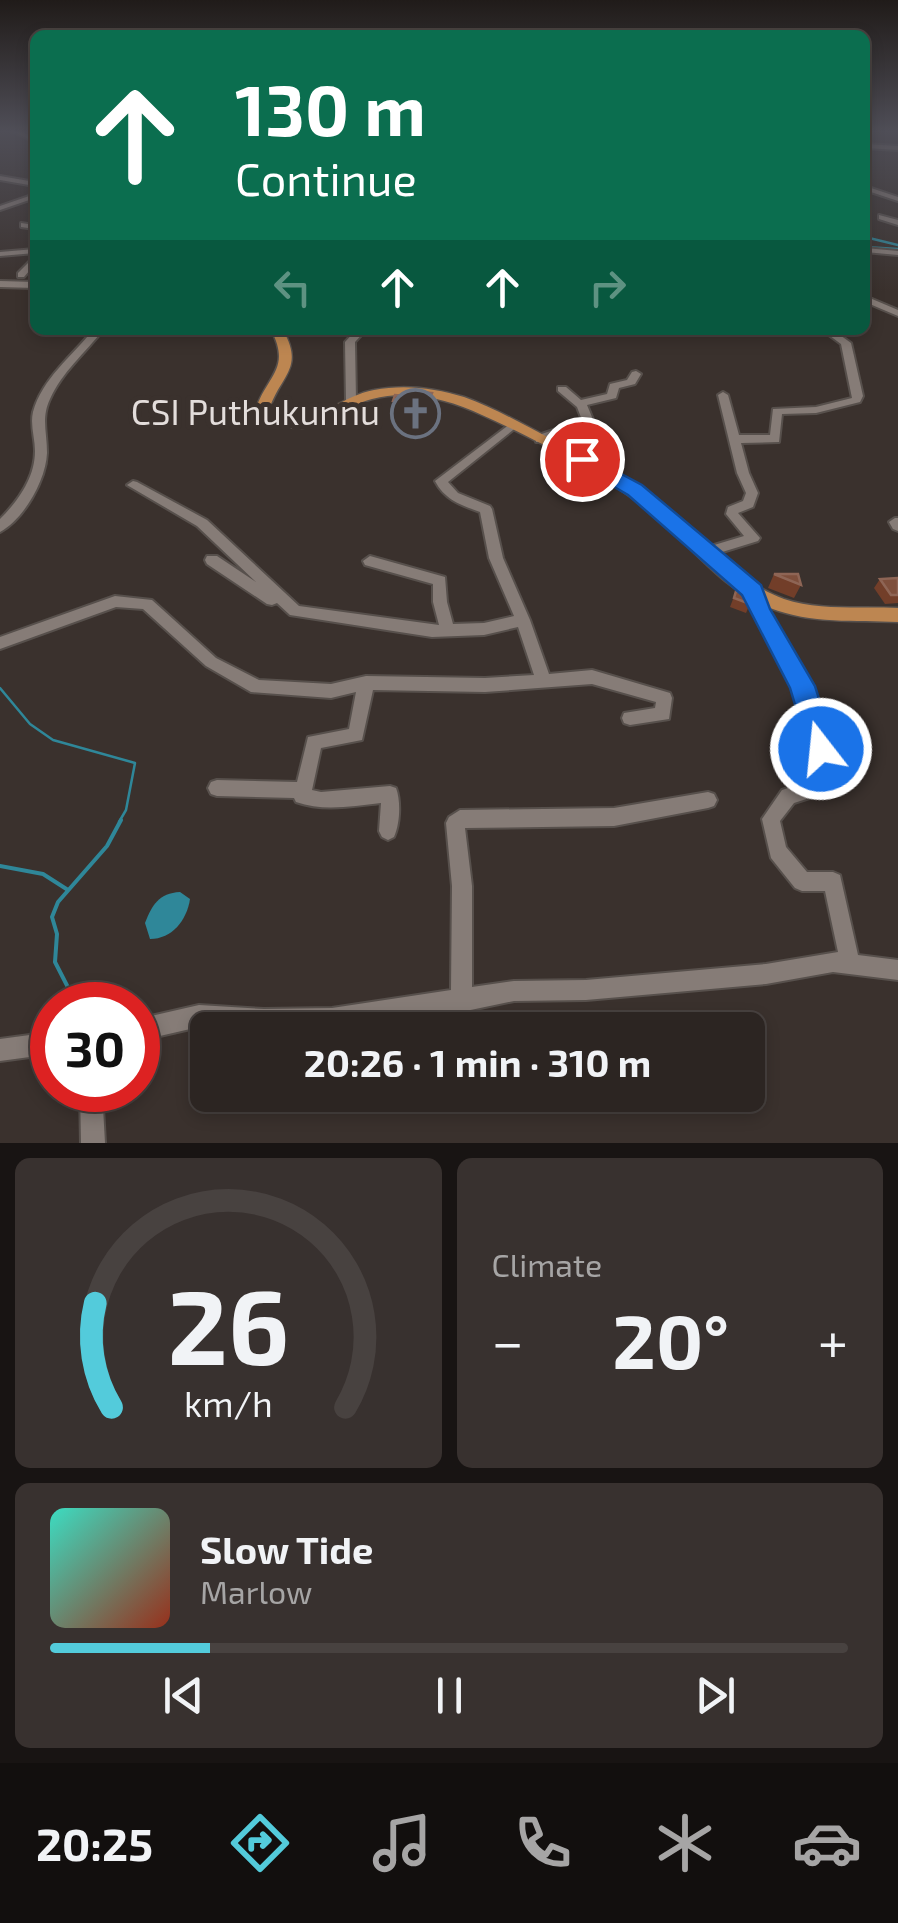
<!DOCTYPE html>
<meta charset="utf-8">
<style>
:root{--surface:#2c2522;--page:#38312f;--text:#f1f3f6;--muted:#a6a5a5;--line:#484240;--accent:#53cbdb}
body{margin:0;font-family:"Exo 2",sans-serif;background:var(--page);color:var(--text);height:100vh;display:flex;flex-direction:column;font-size:38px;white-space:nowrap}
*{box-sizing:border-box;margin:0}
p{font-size:32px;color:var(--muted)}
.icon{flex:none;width:55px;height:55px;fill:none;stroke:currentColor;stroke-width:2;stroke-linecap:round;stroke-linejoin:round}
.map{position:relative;height:1143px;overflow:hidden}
.drawer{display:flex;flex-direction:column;gap:15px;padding:15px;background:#181413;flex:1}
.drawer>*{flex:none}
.guide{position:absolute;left:30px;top:30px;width:840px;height:305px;border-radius:15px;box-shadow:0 5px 15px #0003,0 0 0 2px var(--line);background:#0b6e4f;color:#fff;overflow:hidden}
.speed{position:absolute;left:30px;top:982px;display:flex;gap:20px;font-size:50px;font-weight:700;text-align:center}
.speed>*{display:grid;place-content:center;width:130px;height:130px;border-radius:50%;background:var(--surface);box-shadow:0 5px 15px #0003,0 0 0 2px var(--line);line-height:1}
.speed .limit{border:15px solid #d22;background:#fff;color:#111}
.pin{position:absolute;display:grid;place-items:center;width:85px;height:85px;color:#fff;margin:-42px;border:5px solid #fff;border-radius:50%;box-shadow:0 2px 10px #0007}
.me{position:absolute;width:110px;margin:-55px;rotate:344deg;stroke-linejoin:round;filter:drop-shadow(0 0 8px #0008)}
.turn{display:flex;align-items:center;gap:35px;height:210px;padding:0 40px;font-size:45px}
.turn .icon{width:130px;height:130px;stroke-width:2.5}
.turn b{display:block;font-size:70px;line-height:85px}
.lanes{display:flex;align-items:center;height:95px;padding:0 40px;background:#0003;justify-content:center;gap:50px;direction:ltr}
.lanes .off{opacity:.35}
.big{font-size:75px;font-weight:700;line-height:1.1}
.drawer .tile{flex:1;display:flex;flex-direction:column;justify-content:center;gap:15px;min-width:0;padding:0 35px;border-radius:15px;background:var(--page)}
.drawer .dial{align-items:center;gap:0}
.dial svg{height:260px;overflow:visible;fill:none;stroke:var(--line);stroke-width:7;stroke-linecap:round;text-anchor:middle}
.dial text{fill:var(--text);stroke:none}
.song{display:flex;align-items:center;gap:30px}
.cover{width:120px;height:120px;border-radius:15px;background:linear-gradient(135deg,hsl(170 70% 55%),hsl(10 70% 35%))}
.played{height:10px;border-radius:5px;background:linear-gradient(90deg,var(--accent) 20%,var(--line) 20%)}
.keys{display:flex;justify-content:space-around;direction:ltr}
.heat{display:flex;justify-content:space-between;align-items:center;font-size:55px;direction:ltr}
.drawer .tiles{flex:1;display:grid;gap:15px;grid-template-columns:1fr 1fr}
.tile:last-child{grid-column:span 2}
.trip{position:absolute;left:190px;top:1012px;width:575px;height:100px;border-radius:15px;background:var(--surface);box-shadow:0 5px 15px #0003,0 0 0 2px var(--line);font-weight:700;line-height:100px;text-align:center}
.dock{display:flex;height:160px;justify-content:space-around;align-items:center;background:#120f0e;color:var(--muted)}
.dock .icon{width:70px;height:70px}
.dock .current{color:var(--accent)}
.dock b{font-size:45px;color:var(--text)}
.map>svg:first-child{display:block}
.water{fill:#2f8799}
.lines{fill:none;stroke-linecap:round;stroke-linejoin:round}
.stream-far1{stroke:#2f8799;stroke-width:2.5}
.stream{stroke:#2f8799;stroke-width:4}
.minor-casing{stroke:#57504c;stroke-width:4}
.major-casing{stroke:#57504c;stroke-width:3}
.minor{fill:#867c77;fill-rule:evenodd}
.major{fill:#bd8651;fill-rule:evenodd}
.wall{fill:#723e29}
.shaded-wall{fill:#563223}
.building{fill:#7e4f3c;stroke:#8e6555;stroke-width:2.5}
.route{fill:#1a73e8;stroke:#114b97;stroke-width:2.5}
.labels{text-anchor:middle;stroke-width:10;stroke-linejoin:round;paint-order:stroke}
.poi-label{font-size:35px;fill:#e3dddb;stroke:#3a312d;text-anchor:end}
</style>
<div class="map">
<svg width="898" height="1143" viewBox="0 0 898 1143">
<rect width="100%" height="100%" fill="#3a312d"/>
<!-- water -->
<path class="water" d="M180,892L190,899C187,920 172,939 150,939L145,923C152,905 159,893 180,892Z"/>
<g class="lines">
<!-- stream-far1 -->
<path class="stream-far1" d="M875,145L898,146
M865,237L898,245
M865,247L898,249
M0,688L30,724L53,740L135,763L126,810L119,822"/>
<!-- stream -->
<path class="stream" d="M0,866L43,874L68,890
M77,1005L55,962L57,934L52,917L58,902L107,846L121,820"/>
<defs>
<path id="minor" d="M12,131H21L35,138V142Z
M865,144L898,146V150L865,148Z
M0,176L35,182V186L0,180Z
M865,186L898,197V201L865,190Z
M35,194V198L0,210V206Z
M879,215L898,220V225L879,219Z
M21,223L35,225V229L21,227Z
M865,248L898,251V255L865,252Z
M35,249V253L0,256V252Z
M35,256V264L24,277H18V273Z
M0,281L35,282V288L0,287Z
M865,296L898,310V316L865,302Z
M93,330H103C85,353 62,372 50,399C41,418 47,432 47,453C46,480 24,519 0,532V519C18,501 35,478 35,451C35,438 30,425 33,412C42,379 72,356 93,330Z
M356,330H366L355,342L356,401L351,404L346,401L345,342Z
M822,330H833L851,343L863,396L860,402L816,413L782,414L779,442L741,443L749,473L758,493L753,507L738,513L760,538L758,541L706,557L701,555L699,552L701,549L744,536L726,514L728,507L743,501L746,493L737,473L718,395L723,392L728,395L739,435H770L773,409L816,407L852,398L841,344Z
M636,371L641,374L635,384L619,388L616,398L587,405L594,422L592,424L544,442H536V436L582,420L577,407L558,391V387H566L581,400L607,394L610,384L627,380L632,372Z
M514,421L518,422V426L448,482L458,493L490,506L492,509L503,558L530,620L549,674L592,670L670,693L672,698L669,719L630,725L624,723L622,718L624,713L655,708L656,702L592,684L485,692L373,690L362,740L321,748L312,790L321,792L390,786L396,788C401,801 400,824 394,837L388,840L382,837L379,831L381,803C352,806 324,812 296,802L294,798L217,796L211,794L208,788L211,782L217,780L297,782L308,737L349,729L356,692L331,698L251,692L206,666L143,609L116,607L0,649V637L115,596L152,600L216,658L259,680L331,684L366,676L485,678L534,675L518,627L484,635L432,637L290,615L277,603L272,605L267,604L207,564L205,560L207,556H217L256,582L197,526L127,485L133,481L137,482L207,520L299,606L439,625L433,602V584L365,565L363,561L370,556L445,577L447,602L453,624L484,623L514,616L489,558L480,512C461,505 445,500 435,481Z
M895,518H898V531L893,529L889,522Z
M753,586L758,587L766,609L810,687L829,749L831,786L828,792L794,803L780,821L786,847L807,872H833L840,875L858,955L898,960V980L833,972L766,984L586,1000L514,1001L461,1012L458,1010L332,1030H252L199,1027L138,1041V1019L199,1005L264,1009L332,1008L451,990L452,886L446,823L449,817L460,810L614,808L708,792L714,794L717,800L714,806L708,808L614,826L465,828L472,886V987L514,981L586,980L766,964L838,952L825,891H802L795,888L771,858L762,819L782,790L813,780V749L794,688L752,610L746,591L748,587Z
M52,1032V1054L0,1061V1039Z
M80,1090H102L105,1143H81Z"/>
<path id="major" d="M271,330H283C305,369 280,375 269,410C309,437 334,397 374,390C404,384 435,388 464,397C495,408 524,425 553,440C589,459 626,477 658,502C700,533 734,581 784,599C820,611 861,606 898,608V622C855,620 811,624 770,608C720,589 688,541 647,509C601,473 535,439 482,415C448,399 409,389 372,399C340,407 322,434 288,427C274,424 265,421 255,411C266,376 292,369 271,330Z"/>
</defs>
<!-- minor casing -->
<use href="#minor" class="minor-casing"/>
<!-- major casing -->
<use href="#major" class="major-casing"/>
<!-- minor -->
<use href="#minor" class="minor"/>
<!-- major -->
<use href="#major" class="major"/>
</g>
<!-- wall -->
<path class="wall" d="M432,393V406L426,423L416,422V417L394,414L393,401L421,397Z
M572,463L571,472L558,480L550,475L551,466Z
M774,574L801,585L794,598L768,588Z
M898,578V603L885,604L874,588L880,579Z
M736,591L750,604L746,613L730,607Z"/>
<!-- shaded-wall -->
<path class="shaded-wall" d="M432,393V406L426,423V410Z
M572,463L571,472L558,480L559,471Z"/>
<!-- building -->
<path class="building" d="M422,392L432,393L426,410L416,409L418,404L393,401L395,395L421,397Z
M564,458L572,463L559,471L551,466Z
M774,574H798L801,585Z
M898,578V595H891L880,579Z
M736,591L751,596L750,604L734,598Z"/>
<!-- sky -->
<linearGradient id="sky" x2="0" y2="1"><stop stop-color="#201b19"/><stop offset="0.45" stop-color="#4f4e57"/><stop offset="1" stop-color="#4f4e57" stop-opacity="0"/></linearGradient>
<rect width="898" height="291" fill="url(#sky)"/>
<!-- route -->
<path class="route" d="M582,453L642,485L761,585L770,609L815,686L835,749L831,758L821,762L811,758L790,688L742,595L628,495L575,464V455Z"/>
<!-- icons -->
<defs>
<symbol id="church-ring" viewBox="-11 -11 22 22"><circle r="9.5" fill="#3a312d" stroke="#6b7280" stroke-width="1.5"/><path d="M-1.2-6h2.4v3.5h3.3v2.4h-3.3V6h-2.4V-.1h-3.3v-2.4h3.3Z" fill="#6b7280"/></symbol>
</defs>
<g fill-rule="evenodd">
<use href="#church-ring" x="388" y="386" width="55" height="55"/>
</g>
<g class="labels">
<!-- poi labels -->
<g class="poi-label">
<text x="380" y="425">CSI Puthukunnu</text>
</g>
</g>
</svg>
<div class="speed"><div class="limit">30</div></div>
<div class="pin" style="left:582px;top:459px;background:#d93025"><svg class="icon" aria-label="arrive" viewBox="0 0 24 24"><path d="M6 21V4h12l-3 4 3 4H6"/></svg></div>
<svg class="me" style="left:821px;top:749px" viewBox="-20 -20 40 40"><circle r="17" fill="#1a73e8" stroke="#fff" stroke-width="3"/><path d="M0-11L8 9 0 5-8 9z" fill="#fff"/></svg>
<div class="trip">20:26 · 1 min · 310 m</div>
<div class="guide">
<div class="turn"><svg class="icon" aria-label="ahead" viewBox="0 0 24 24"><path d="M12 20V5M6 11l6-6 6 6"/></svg><div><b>130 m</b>Continue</div></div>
<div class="lanes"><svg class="icon off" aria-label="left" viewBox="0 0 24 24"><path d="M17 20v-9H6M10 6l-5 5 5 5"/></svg><svg class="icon" aria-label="ahead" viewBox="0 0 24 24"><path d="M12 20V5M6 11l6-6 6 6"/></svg><svg class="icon" aria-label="ahead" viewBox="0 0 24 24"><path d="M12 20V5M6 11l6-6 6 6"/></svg><svg class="icon off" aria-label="right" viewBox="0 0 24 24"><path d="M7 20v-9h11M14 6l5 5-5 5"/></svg></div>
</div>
</div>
<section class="drawer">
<div class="tiles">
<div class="tile dial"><svg viewBox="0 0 100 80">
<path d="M14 69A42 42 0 1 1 86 69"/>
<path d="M14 69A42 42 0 0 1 9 37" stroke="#53cbdb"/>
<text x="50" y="56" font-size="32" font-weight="700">26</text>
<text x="50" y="72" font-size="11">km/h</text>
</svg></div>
<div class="tile"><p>Climate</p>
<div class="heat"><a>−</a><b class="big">20°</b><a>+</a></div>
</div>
<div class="tile">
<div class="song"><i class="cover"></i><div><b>Slow Tide</b><p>Marlow</p></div></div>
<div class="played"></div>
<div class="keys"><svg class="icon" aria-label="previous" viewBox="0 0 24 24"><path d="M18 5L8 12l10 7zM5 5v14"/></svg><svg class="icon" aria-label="pause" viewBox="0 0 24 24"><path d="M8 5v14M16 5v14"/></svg><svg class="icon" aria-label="next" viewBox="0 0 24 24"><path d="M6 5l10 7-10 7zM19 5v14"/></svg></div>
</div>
</div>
</section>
<nav class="dock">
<b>20:25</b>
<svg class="icon current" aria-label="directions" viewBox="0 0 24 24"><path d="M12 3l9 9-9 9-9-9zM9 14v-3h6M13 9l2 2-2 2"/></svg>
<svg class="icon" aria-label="music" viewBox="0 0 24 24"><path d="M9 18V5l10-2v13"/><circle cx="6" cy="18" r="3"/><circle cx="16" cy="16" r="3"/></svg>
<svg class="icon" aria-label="phone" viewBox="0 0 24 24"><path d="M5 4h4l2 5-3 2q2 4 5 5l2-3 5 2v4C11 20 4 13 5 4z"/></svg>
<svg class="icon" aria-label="climate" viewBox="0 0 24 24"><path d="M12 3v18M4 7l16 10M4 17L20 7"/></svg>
<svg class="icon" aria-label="car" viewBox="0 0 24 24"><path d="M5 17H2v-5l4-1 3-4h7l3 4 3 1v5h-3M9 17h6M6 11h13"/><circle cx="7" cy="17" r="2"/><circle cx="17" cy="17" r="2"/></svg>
</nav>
